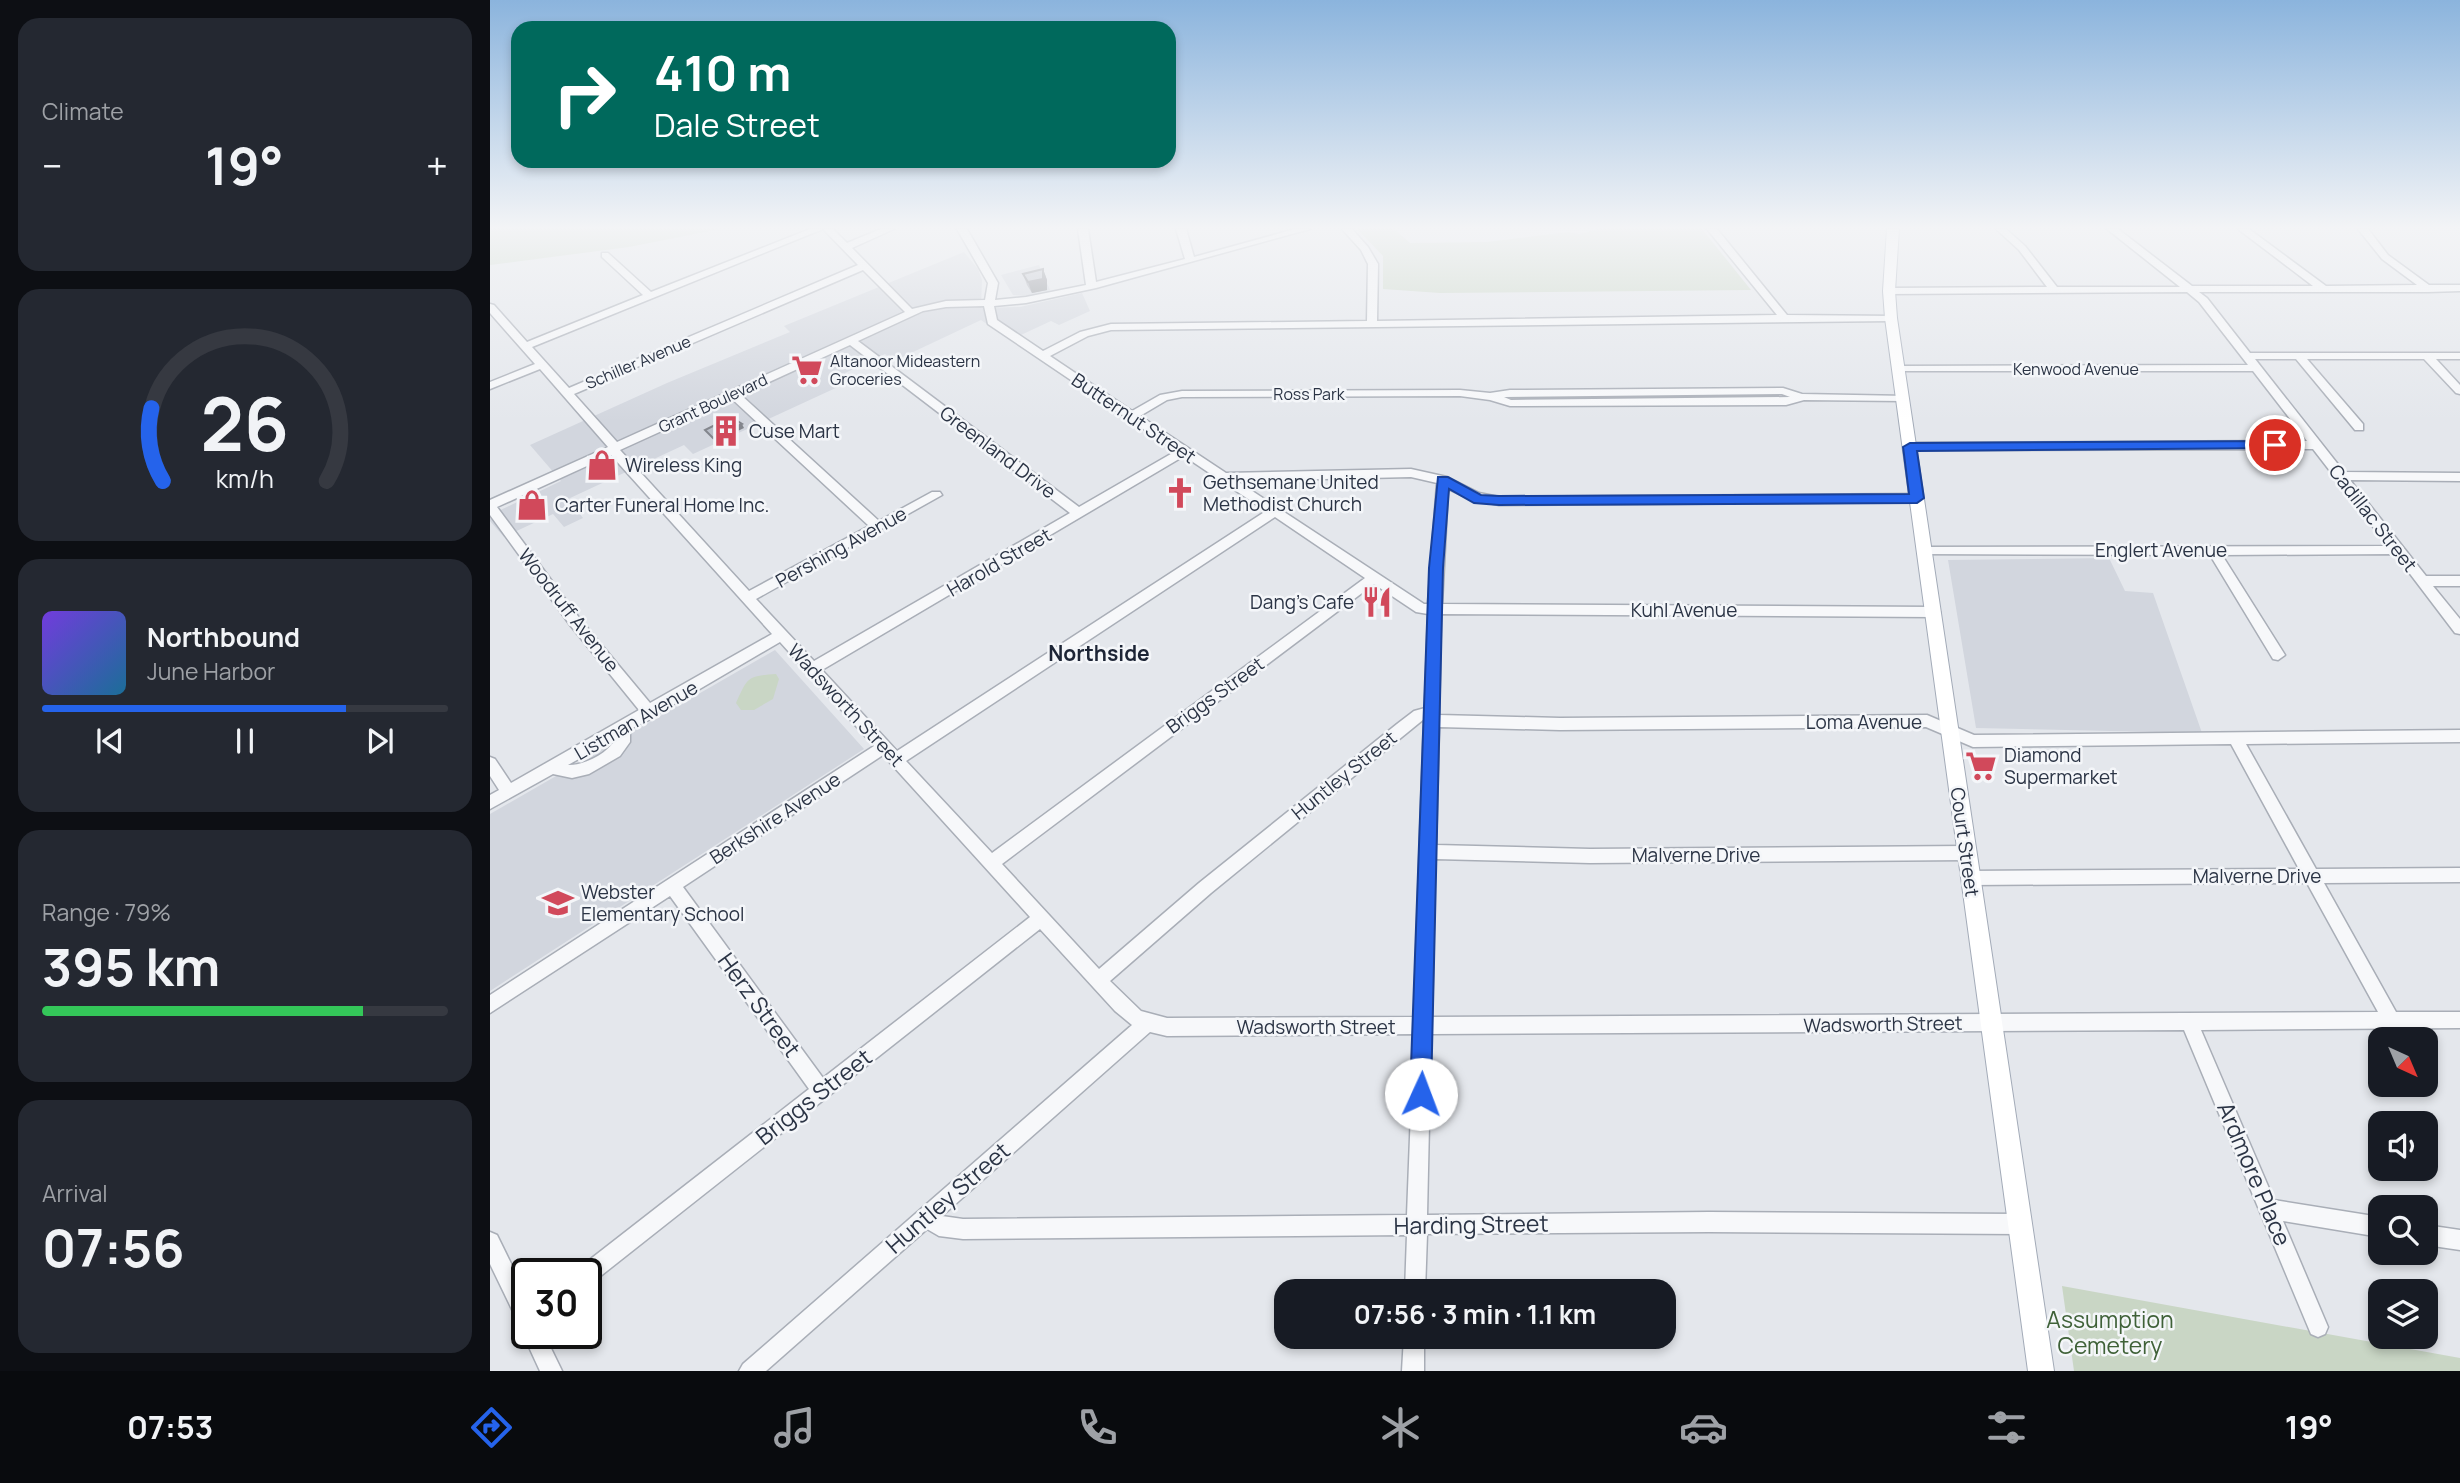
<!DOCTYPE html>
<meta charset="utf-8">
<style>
:root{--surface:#171b24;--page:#242831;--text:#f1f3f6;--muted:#9ea1a6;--line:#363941;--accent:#2563eb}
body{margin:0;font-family:Manrope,sans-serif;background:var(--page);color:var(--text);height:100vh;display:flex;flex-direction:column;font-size:26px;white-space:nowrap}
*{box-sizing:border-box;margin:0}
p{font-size:23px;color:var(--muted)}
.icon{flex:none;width:38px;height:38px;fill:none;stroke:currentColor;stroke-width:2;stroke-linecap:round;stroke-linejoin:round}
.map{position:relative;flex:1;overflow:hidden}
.details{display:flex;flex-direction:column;gap:18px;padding:18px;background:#0d0f14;width:490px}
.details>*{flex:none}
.hud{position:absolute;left:21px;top:21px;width:665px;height:147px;border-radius:21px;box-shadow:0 4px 10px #0003;background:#00695c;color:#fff;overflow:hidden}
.needle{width:46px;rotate:136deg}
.buttons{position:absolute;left:1878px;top:1027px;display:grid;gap:14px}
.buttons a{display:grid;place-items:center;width:70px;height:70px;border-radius:14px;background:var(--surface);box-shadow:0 4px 10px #0003;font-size:35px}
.speed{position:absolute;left:21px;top:1258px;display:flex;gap:14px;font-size:35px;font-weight:700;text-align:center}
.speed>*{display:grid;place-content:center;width:91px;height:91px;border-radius:50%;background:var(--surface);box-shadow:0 4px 10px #0003;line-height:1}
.speed .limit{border:4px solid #111;border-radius:10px;background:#fff;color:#111}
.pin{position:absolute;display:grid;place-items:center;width:60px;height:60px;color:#fff;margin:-30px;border:4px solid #fff;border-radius:50%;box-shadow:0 2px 7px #0007}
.me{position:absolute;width:77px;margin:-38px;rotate:2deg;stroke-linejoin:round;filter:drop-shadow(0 0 5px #0008)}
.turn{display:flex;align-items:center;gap:24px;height:147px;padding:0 28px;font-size:32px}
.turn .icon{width:91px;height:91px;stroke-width:2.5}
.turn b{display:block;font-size:49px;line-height:60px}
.big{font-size:52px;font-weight:700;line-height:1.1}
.details .widget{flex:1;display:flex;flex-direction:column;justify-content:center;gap:10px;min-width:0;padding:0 24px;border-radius:21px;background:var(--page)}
.details .dial{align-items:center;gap:0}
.dial svg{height:182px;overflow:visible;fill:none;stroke:var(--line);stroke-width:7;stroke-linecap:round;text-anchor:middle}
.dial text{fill:var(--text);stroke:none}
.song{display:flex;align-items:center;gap:21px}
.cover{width:84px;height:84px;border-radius:10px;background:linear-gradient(135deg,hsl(260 70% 55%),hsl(200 70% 35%))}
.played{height:7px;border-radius:4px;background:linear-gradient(90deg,var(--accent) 75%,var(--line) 75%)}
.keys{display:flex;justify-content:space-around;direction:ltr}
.heat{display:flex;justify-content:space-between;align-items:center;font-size:38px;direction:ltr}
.charge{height:10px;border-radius:5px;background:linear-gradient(90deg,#34c759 79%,var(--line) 0)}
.trip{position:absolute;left:784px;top:1279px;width:402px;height:70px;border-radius:21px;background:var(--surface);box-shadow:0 4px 10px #0003;font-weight:700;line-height:70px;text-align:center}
.tab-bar{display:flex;height:112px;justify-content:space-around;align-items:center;background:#090b0e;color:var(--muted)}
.tab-bar .icon{width:49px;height:49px}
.tab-bar .active{color:var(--accent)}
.tab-bar b{font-size:32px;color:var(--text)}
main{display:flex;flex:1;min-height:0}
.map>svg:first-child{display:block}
.built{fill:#d2d6de}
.green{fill:#c9d6c5}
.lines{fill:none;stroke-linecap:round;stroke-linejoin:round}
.minor-casing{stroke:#a9aeb7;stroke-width:3}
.major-casing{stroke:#a3abb8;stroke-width:2}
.minor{fill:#f7f8fa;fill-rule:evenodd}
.major{fill:#fff;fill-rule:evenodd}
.wall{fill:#a1a5ae}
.shaded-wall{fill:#83868d}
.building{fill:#bbc0ca;stroke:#83868d;stroke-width:2}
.route{fill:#2563eb;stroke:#184099;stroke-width:2}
.labels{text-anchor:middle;stroke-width:5;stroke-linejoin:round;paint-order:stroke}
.far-poi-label{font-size:16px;fill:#2b3445;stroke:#f4f6f9;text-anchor:start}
.far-street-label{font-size:16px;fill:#2b3445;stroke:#f4f6f9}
.street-label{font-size:19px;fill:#2b3445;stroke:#f4f6f9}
.poi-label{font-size:19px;fill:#2b3445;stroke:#f4f6f9;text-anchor:start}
.neighbourhood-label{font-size:21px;font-weight:bold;fill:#1d2536;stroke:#f4f6f9}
.near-street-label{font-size:23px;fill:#2b3445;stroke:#f4f6f9}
.near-park-label{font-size:23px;fill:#3f6138;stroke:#f4f6f9}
</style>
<main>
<section class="details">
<div class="widget"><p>Climate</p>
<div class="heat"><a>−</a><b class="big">19°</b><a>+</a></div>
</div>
<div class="widget dial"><svg viewBox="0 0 100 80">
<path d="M14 69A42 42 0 1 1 86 69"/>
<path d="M14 69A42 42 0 0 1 9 37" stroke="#2563eb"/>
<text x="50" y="56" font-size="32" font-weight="700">26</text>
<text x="50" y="72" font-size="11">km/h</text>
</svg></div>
<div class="widget">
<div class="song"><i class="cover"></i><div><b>Northbound</b><p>June Harbor</p></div></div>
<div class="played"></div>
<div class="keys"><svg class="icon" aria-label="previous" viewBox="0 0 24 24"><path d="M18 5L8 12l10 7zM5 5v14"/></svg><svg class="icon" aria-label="pause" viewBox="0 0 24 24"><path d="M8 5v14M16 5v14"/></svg><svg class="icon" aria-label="next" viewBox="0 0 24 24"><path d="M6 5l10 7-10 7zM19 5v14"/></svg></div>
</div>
<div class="widget"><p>Range · 79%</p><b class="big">395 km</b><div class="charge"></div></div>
<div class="widget"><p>Arrival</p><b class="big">07:56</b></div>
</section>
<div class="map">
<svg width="1970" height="1371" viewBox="0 0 1970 1371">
<rect width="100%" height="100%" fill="#e4e7ec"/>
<!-- built -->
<path class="built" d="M474,252L488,269L492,280L491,308L530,307L592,293L600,311L569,325L561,321L520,340L491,320L404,361L395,354L355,373L363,380L203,454L194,445L78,499L93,518L74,527L63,514L14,537L0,521V515L71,481L40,445L177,383L300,332L294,326Z
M549,265L560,290L536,296L523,295L511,275Z
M1619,558L1635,591L1663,593L1712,733L1486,728L1458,560Z
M285,650L374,749L0,991V814Z"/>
<!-- green -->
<path class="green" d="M0,229H230L139,247L0,265Z
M867,229H904L920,243L997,242L1078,232L1090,234L1108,229H1212L1261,290L950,293L893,289V256Z
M286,674L289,679L283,699L264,710H251L246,703C258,677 257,676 286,674Z
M1572,1286L1970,1358V1371H1584Z"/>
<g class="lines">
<defs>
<path id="minor" d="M320,229H333L42,347L79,388L368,265L333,229H343L357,243L391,229H404L362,248L422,309L456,301L495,300L498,283L467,229H477L508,283L505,300L536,297L596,285L588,229H598L606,282L695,259L686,229H696L704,257L805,229H820L606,288L536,303L504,306L507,320L553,351L590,332L621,324L877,321L878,264L871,250L852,229H862L878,247L888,264L887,321L1287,315L1217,229H1227L1297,315L1405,316L1406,318L1401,321L621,330L598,336L560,356L642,411L670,395L692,391L970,390L1000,393L1020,390L1293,388L1312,394L1417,396V400L1413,401L1314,400L1296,405L1020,406L1000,400L970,396L692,397L677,400L650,416L736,473L921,469L957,477L989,493L1009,497L1427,494L1433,498L1427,502L1009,505L980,499L958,489L952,604L1443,607L1450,612L1443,617L951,614L949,715L1070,718L1437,715L1484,735L1970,730V742L1756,744L1826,869L1970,868V882L1834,883L1906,1012H1970V1028L1711,1030L1784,1200L1890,1217V1237L1793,1221L1838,1327L1835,1334L1828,1337L1821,1334L1694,1030L941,1034L937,1215L1219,1212L1530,1214L1537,1217L1540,1224L1537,1231L1530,1234L1219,1232L937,1234L935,1292H915L917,1235L473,1239L449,1236L437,1229L276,1371H249L253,1364L642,1025L625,1011L550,929L103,1282L96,1285V1274H86L89,1268L319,1089L180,896L0,1013V995L384,746L290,642L167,714L165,717L140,729V742L130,756L99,774L82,778L63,774L0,809V795L9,790L0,776V757L5,759L21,783L149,710L80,625L0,515V500L118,447L50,369L0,389V382L45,364L0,313V304L4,305L37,342L153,295L112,257V253H118L161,292ZM373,270L415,312L127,442L84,394ZM494,306L498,324L686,451L589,507L368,341L433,311L456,307ZM360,345L580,513L324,661L266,599L452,495L450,492H442L389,521L251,395ZM1292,394L1300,397L1021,400L1014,397ZM242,399L379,526L259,591L130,450ZM121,455L282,634L160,703L90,619L7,507ZM694,456L776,511L407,751L332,670ZM921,477L947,483L938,604H934L747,481ZM785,517L875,578L502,853L416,761ZM884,584L926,612L938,614L935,708L924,711L907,724L709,883L609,969L512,864ZM934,719L924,1017L677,1018L651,1011L620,981L721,893ZM949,727L1070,730L1436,727L1483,747L1741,744L1809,869L1480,871L1474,873L1472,878L1474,883L1480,885L1817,883L1888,1012L942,1017L945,859L1100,863L1476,860L1482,858L1484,853L1482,848L1476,846L1100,849L946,845ZM126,738C120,752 94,766 78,765ZM393,755L540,917L333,1078L193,887ZM660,1032L677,1036L924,1034L917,1215L473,1219L452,1216Z
M1506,229H1516L1535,246L1567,287H1690L1617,229H1628L1702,286H1823L1748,229H1759L1836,286L1927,285L1892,259L1868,229H1878L1898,255L1939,285H1970V291L1938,292H1709L1717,298L1760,353H1970V359H1946L1970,385V394L1966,393L1934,359H1817L1873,424V430H1865L1806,359H1765L1854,472L1970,473V481L1860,480L1936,576H1970V586H1943L1970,619V634L1965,633L1905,554L1732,555L1795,655L1788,660L1783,659L1720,555L1430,554L1428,551L1430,548L1434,547L1898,546L1823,449L1416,450L1414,447L1420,443L1817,441L1763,371H1405V367L1409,366L1758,365L1709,302L1697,292L1399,294L1394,291L1399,288L1557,287L1529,250Z
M1936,1225L1970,1230V1250L1936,1245Z
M0,1232L7,1235L37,1296V1334H54L72,1371H50L33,1334L35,1328L30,1326L0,1264Z
M914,1337H934V1371H912Z"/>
<path id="major" d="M1397,229H1409L1405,291L1407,318L1564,1371H1538L1395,318L1393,291Z"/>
</defs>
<!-- minor casing -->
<use href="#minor" class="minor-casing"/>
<!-- major casing -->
<use href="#major" class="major-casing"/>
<!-- minor -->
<use href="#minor" class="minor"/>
<!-- major -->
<use href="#major" class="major"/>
</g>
<!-- wall -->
<path class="wall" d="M553,269L557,280V290L542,293L537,285L533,274Z"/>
<!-- shaded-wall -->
<path class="shaded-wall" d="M553,269L557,280V290L542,293L538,282Z
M252,424L254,428L225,442L223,438Z"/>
<!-- building -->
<path class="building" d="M553,269V279L538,282L533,274Z
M241,417L252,424L223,438L215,430Z"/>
<!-- sky -->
<linearGradient id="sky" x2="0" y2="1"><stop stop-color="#8bb4dd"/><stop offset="0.54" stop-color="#f3f4f6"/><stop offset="1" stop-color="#f3f4f6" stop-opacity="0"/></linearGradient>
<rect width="1970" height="421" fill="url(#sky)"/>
<!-- route -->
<path class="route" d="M1785,441L1790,442V448L1427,451L1434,498L1427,503L1009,505L984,503L959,489L953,568L941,1094L938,1101L931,1104L923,1101L920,1094L939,568L948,477H958L991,495L1009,496L1419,494L1413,447L1420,443Z"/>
<!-- icons -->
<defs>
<symbol id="supermarket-bare" viewBox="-9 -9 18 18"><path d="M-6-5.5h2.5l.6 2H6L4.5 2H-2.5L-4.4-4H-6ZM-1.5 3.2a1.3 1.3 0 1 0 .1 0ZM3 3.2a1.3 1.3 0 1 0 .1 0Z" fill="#d1495b" stroke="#f4f6f9" stroke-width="2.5" paint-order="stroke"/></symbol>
<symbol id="building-bare" viewBox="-9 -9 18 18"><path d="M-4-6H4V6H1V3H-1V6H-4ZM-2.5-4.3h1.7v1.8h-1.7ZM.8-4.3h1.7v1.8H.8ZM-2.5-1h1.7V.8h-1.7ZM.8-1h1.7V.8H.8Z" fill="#d1495b" stroke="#f4f6f9" stroke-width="2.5" paint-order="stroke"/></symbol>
<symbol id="shop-bare" viewBox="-9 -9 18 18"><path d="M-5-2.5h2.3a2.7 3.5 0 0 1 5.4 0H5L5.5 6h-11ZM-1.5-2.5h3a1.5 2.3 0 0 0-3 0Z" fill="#d1495b" stroke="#f4f6f9" stroke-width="2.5" paint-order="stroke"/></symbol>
<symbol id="church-bare" viewBox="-9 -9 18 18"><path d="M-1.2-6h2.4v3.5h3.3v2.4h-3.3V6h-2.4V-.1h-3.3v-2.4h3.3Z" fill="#d1495b" stroke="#f4f6f9" stroke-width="2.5" paint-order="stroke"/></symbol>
<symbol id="restaurant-bare" viewBox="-9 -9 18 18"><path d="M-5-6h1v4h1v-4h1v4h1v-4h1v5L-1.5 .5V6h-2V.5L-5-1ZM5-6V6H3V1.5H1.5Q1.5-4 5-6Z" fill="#d1495b" stroke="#f4f6f9" stroke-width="2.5" paint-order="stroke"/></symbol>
<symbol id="school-bare" viewBox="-9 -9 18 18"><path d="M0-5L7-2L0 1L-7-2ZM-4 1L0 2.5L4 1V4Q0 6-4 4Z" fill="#d1495b" stroke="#f4f6f9" stroke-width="2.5" paint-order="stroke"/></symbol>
</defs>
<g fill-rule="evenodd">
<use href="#supermarket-bare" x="295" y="348" width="44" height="44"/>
<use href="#building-bare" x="214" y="409" width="44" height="44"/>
<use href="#shop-bare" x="90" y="443" width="44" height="44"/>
<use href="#church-bare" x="668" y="471" width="44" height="44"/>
<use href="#shop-bare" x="20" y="483" width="44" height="44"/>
<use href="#restaurant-bare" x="865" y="580" width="44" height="44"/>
<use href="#supermarket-bare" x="1469" y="744" width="44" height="44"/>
<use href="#school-bare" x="46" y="881" width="44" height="44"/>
</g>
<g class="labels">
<!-- far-poi labels -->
<g class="far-poi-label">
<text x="340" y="367">Altanoor Mideastern<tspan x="340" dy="18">Groceries</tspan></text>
</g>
<!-- far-street labels -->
<g class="far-street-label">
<text transform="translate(148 362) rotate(-23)" y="6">Schiller Avenue</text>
<text x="1586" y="375">Kenwood Avenue</text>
<text x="819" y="400">Ross Park</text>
<text transform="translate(223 403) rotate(-25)" y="6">Grant Boulevard</text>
</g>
<!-- street labels -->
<g class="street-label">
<text transform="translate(644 418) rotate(34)" y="7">Butternut Street</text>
<text transform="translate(508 452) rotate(37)" y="7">Greenland Drive</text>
<text transform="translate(1883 518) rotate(52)" y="7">Cadillac Street</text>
<text transform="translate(351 547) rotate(-29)" y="7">Pershing Avenue</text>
<text x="1671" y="557">Englert Avenue</text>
<text transform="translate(509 562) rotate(-30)" y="7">Harold Street</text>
<text transform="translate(79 610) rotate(52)" y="7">Woodruff Avenue</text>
<text x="1194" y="617">Kuhl Avenue</text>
<text transform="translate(725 695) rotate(-36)" y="7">Briggs Street</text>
<text transform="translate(356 705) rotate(47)" y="7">Wadsworth Street</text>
<text transform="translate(146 720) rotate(-30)" y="7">Listman Avenue</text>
<text x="1374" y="729">Loma Avenue</text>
<text transform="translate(854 775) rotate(-39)" y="7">Huntley Street</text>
<text transform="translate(285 818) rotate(-33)" y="7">Berkshire Avenue</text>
<text transform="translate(1475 842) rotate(82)" y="7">Court Street</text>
<text x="1206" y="862">Malverne Drive</text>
<text x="1767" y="883">Malverne Drive</text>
<text transform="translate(1393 1024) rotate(-1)" y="7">Wadsworth Street</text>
<text x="826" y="1034">Wadsworth Street</text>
</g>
<!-- poi labels -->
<g class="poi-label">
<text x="259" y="438">Cuse Mart</text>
<text x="135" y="472">Wireless King</text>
<text x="713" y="489">Gethsemane United<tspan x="713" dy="22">Methodist Church</tspan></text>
<text x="65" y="512">Carter Funeral Home Inc.</text>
<text x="864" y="609" text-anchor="end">Dang's Cafe</text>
<text x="1514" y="762">Diamond<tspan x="1514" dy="22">Supermarket</tspan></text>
<text x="91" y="899">Webster<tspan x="91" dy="22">Elementary School</tspan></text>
</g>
<!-- neighbourhood labels -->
<g class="neighbourhood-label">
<text x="609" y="661">Northside</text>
</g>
<!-- near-street labels -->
<g class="near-street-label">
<text transform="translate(269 1005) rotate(54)" y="8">Herz Street</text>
<text transform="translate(324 1097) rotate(-38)" y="8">Briggs Street</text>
<text transform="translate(1764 1174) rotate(67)" y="8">Ardmore Place</text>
<text transform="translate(458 1198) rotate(-41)" y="8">Huntley Street</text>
<text transform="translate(981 1225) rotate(-1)" y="8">Harding Street</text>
</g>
<!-- near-park labels -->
<g class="near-park-label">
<text x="1620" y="1328">Assumption<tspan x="1620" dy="26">Cemetery</tspan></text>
</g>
</g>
</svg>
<div class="buttons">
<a><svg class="needle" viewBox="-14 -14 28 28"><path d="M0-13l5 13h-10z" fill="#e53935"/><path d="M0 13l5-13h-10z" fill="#9ea1a6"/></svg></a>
<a><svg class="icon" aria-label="sound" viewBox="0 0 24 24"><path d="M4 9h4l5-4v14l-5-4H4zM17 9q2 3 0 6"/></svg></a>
<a><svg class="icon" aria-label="search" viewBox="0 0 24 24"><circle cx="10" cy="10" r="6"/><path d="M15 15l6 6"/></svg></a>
<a><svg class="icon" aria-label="layers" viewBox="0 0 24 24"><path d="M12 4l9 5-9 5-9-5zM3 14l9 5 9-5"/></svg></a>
</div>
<div class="speed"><div class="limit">30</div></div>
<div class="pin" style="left:1785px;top:445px;background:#d93025"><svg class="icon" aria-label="arrive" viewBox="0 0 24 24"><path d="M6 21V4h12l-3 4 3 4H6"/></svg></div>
<svg class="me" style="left:931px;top:1094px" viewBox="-20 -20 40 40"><circle r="19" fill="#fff"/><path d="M0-13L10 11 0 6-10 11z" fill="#2563eb"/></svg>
<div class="trip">07:56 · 3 min · 1.1 km</div>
<div class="hud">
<div class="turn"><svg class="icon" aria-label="right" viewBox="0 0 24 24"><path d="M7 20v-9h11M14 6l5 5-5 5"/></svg><div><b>410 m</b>Dale Street</div></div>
</div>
</div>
</main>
<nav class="tab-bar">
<b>07:53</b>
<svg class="icon active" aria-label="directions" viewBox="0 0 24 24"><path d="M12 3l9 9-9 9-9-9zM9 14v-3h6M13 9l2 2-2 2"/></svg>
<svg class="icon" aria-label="music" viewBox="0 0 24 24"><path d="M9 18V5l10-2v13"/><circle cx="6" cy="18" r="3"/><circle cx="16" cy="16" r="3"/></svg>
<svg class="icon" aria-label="phone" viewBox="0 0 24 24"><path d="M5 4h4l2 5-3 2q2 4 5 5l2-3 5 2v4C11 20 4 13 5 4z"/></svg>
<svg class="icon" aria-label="climate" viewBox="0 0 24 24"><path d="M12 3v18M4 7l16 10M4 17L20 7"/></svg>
<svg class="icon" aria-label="car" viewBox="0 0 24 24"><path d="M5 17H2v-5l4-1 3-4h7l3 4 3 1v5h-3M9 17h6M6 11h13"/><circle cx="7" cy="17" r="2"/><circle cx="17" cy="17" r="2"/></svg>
<svg class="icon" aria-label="filters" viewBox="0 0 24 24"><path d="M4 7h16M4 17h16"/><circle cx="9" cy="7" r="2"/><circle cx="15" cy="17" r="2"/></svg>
<b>19°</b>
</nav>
